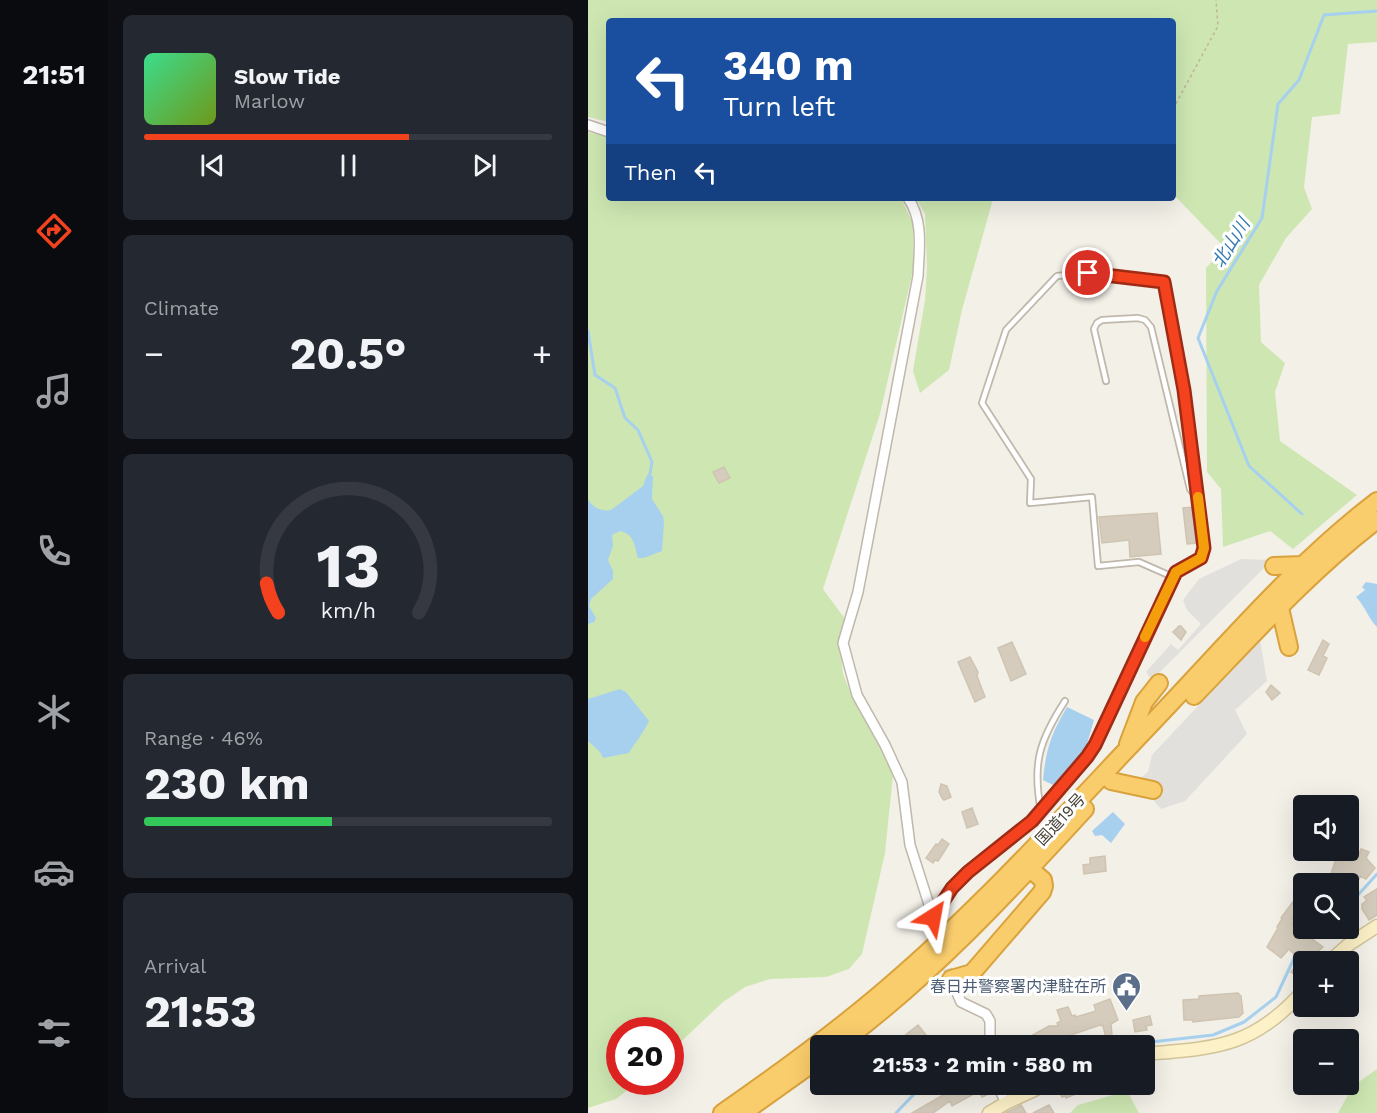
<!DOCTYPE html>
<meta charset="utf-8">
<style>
:root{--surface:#171b24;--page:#242831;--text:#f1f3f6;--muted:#9ea1a6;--line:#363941;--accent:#f4421e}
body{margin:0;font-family:"Work Sans","Noto Sans JP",sans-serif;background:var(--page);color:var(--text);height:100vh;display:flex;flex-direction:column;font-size:22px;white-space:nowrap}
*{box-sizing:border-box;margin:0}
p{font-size:20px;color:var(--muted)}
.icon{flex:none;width:33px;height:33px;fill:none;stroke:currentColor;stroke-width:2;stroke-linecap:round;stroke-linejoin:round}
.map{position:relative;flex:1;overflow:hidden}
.side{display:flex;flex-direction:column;gap:15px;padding:15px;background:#0d0f14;width:480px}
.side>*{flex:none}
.hud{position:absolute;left:18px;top:18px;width:570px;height:183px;border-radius:6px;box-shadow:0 6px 24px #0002;background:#1a4fa0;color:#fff;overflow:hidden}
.tools{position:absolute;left:705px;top:795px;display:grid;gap:12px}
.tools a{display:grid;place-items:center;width:66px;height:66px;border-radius:6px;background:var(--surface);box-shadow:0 6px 24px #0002;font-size:30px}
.speed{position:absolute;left:18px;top:1017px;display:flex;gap:12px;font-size:30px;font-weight:700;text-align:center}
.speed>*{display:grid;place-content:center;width:78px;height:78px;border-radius:50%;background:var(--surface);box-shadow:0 6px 24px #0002;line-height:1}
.speed .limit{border:9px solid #d22;background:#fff;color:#111}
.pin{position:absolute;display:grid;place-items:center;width:51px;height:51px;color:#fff;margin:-26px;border:3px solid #fff;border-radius:50%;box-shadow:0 2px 6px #0007}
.me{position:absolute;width:66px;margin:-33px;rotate:34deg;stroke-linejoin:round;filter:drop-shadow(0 0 4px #0008)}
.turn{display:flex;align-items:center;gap:21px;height:126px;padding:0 18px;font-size:27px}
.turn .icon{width:78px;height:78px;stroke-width:2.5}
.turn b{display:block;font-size:42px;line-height:51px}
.then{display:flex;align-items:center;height:57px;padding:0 18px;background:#0003;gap:12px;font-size:22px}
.big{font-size:45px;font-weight:700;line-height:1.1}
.side .widget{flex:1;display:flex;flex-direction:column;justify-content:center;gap:9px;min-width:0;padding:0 21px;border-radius:9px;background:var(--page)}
.side .dial{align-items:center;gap:0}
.dial svg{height:156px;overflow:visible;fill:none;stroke:var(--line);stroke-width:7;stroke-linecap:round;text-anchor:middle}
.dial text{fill:var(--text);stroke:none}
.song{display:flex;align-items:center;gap:18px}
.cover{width:72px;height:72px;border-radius:9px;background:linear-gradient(135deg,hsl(150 70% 55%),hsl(80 70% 35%))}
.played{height:6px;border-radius:3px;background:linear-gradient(90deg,var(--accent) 65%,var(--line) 65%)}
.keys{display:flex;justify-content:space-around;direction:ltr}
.heat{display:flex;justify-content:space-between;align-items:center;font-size:33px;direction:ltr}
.charge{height:9px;border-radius:4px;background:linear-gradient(90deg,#34c759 46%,var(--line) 0)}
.trip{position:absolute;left:222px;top:1035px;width:345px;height:60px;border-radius:6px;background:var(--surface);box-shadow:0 6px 24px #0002;font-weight:700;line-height:60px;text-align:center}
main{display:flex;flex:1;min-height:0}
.dock{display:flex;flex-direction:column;width:108px;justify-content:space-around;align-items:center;background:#090b0e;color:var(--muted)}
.dock .icon{width:42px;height:42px}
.dock .current{color:var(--accent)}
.dock b{font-size:27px;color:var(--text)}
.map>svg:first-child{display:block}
.green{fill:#cee7b2}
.parking{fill:#e2e0dc}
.water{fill:#a6d0ee}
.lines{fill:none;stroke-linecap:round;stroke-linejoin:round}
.stream{stroke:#a6d0ee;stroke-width:3}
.building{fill:#d5ccbd;stroke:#cfc4b1;stroke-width:1.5}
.street-tunnel{stroke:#d1cdc5;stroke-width:9;stroke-dasharray:9 4.5;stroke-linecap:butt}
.lane-casing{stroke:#bfb8ab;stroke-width:8}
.street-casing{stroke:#bfb8ab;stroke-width:12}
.secondary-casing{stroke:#d2c499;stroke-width:15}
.highway-casing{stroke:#d9a23c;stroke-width:20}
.path{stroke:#c0b49c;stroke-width:1.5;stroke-dasharray:3 3;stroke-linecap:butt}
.lane{stroke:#fff;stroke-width:4.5}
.street{stroke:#fff;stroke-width:9}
.secondary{stroke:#fdf1c8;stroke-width:12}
.highway{stroke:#facd6c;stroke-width:16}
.route-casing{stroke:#9f2b14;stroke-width:15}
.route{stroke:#f4421e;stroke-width:10}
.slow{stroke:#f59e0b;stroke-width:10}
.labels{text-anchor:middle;stroke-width:6;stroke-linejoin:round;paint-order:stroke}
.street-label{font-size:16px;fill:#474137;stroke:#fff}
.service-label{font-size:16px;fill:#4e5e75;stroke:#fff;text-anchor:end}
.water-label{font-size:18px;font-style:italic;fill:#3279b0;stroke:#fff}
</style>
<main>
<nav class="dock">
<b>21:51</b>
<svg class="icon current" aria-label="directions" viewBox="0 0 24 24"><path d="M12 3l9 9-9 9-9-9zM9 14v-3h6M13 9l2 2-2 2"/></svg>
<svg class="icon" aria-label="music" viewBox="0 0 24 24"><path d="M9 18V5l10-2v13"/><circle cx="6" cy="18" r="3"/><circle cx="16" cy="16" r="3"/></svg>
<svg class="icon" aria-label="phone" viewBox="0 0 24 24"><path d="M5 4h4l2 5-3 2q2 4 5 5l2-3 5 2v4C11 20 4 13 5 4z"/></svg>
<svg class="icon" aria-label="climate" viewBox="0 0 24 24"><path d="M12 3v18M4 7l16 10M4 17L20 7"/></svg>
<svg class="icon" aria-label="car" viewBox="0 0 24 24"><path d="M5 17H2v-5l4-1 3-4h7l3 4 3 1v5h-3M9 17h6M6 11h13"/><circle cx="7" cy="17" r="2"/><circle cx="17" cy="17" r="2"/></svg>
<svg class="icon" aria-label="filters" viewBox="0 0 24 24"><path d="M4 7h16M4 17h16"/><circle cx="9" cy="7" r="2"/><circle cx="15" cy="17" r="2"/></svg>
</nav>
<section class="side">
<div class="widget">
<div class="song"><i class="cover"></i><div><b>Slow Tide</b><p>Marlow</p></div></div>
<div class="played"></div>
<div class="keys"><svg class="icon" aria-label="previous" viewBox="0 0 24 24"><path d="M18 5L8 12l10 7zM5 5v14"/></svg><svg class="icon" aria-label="pause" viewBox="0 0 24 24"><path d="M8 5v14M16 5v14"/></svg><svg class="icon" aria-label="next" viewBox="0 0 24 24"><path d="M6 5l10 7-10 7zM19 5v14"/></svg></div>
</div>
<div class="widget"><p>Climate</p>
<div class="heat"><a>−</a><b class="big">20.5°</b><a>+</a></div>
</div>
<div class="widget dial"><svg viewBox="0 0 100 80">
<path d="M14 69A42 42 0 1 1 86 69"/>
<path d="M14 69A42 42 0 0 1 8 54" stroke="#f4421e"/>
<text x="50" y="56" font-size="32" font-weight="700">13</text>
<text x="50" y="72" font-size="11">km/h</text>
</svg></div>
<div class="widget"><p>Range · 46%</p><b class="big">230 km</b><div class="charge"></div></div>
<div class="widget"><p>Arrival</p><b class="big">21:53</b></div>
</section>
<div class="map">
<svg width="789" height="1113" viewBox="0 0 789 1113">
<rect width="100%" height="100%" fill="#f3f0e8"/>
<!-- green -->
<path class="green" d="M0,0H789V42L760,44L752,114L724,117L716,187L724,209L698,238L671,285L673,342L697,363L687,392L692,441L769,495L705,549L682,531L635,547L633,489L619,472L618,268L637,248L585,194V21H21V122L0,117Z
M0,132L21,137V198H313L325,224V270L292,414L235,589L257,619L253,639V656L255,674L263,694L294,750L305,775L297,853L274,954L261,969L238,977L182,979L157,987L135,1002L83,1051L82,1030H32V1082H50L28,1099L0,1108Z
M328,198H409L405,199L374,310L361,370L332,393L325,371L337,300L339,268L337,214Z
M789,1069V1113H750L765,1086Z
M539,1091L551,1113H482L490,1105Z"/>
<!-- parking -->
<path class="parking" d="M653,559L684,560L564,680L558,672L583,644L590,650L613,624L599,610L595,600L611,579Z
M672,640L679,681L647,710L659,734L597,801L573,809L549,781L560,772L564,755Z"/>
<!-- water -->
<path class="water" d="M59,475L65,476L64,499L75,516L76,523L74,551L56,558H50C46,545 47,535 32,531L24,535L25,546L20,560L25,571V579L3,599L1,606L8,618L6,622L0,624V499C4,507 13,512 23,510L55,486Z
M778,582L789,584V627C780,618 777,606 768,597L777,590L774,587Z
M32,689L38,692L61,721C56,732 47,743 41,753L15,758L12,752L0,741V699Z
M479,707L506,720L499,744L490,757L465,785L455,780C458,749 463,734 479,707Z
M525,812L537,824L523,843L514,835L507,836L504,831Z"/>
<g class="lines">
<!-- stream -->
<path class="stream" d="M0,331L7,375L27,388L37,418L50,430L64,462L61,479
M714,514L661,466L610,338L629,291L674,218L690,104L711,80L736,15L789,11
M760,906L789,874
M722,940L738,928
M528,1046L625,1035L656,1022L688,997L709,952
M308,1113L330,1090L344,1084"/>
</g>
<!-- building -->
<path class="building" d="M136,467L142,478L131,483L125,472Z
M606,507L611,543L599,544L595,508Z
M569,513L573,554L542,557L541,540L514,543L511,517Z
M591,626H593L598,632L593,640L585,632Z
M735,640L741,644L735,656L739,658L731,675L720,670Z
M424,642L438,674L423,681L410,648Z
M382,657L390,672L389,676L397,697L387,702L370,662Z
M683,685L692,693L684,700L678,692Z
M353,784L359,786L363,797L356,800L354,798L351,792Z
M384,808L390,824L379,828L374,812Z
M354,839L361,844L350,861L347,860L345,863L338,858L348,844L350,845Z
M773,849L781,852L778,858L787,868L778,879L772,876L769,884L743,874L749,856L762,861L765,852L771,854Z
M517,856L518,871L496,874L495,865L502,864V858Z
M716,887V904L704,919L706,921L704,924L735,947L727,954L733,962H716V969L710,977L703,972L712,960L701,949L693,958L679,947L690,928L689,927L694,919L693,918Z
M789,889V915L781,920L774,909V904L779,900L776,897Z
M650,993L653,996L655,1013L651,1017L605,1022V1020H596L595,1000L611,999V996Z
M522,999L530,1020L523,1024L525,1046H520L515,1026L512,1025L477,1037L481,1046H435L433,1039L443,1036L461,1026H470L469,1023L473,1021L469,1010L480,1007L484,1016L487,1015L488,1017L508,1011L506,1005Z
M562,1016L564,1025L558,1026L559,1030L547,1032L545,1020Z
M330,1025L341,1039L333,1046H324L316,1036Z
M374,1084H402L405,1092L394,1097L391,1091L364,1106L362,1101L345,1113H324Z
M468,1084H488L492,1092L478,1098L477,1096L474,1097Z
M433,1105L438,1113H417L428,1108Z
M461,1105L466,1113H445Z"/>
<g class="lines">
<!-- street-tunnel -->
<path class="street-tunnel" d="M345,917L361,974"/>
<defs>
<path id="lane" d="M585,577L551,562L510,566L504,497L442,503L443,479L394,403L418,330L469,276L500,273L576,282L596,390L610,499
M453,811C444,764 451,741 477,701
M345,917L364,888L380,872L444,821L499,757L507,745L588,572L613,558L616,548L610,499L602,489L563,327L557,320L550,318L514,320L509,323L506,329L518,381"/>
<path id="street" d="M0,125L21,132
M320,198C336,221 331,250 330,276L270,592L255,643L269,695L297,745L314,782L322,845L345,917
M362,977L373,1002L398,1014L402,1021V1046
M409,1084L418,1103"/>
<path id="secondary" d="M741,962L760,945L789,926
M556,1054C627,1048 665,1048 716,990
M401,1113L418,1103L459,1084"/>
<path id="highway" d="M686,566L716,565
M692,608L701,647
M606,696C665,635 722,571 789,520
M540,744L556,702L571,683
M523,781L565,790
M363,979L384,973L454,892L456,886L455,880L442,869
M249,1046C341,978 420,893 497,809
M134,1113C196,1070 258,1025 314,975C403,897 482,809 563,724C636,648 705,565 789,501
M155,1113L232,1058"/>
</defs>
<!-- lane casing -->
<use href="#lane" class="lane-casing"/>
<!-- street casing -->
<use href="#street" class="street-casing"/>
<!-- secondary casing -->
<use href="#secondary" class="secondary-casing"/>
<!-- highway casing -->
<use href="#highway" class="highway-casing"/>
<!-- path -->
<path class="path" d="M585,109L630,26L628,0"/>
<!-- lane -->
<use href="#lane" class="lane"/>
<!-- street -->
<use href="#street" class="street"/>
<!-- secondary -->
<use href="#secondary" class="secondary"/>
<!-- highway -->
<use href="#highway" class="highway"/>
</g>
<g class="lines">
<defs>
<path id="route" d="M345,917L364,888L380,872L444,821L499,757L507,745L588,572L613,558L616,548L596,390L576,282L500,273"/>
</defs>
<!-- route casing -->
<use href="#route" class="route-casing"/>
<!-- route -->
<use href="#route" class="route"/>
<!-- slow -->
<path class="slow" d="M557,637L588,572L613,558L616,548L610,497"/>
</g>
<!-- icons -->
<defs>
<symbol id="civic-pin" viewBox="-11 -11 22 30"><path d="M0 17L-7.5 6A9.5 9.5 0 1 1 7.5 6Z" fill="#5c6f8a" stroke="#fff"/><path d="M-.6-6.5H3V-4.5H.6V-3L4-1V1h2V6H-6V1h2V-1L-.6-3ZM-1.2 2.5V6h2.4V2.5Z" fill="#fff"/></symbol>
</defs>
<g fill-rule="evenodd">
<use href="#civic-pin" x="522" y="970" width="33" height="45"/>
</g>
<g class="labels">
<!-- street labels -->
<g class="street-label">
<text transform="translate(472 819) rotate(-47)" y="6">国道19号</text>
</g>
<!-- service labels -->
<g class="service-label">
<text x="518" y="992">春日井警察署内津駐在所</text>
</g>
<!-- water labels -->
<g class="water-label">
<text transform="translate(643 243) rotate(-58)" y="6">北山川</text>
</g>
</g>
</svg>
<div class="tools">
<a><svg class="icon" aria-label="sound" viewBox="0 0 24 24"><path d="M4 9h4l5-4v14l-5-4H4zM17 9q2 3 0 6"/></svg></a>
<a><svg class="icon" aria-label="search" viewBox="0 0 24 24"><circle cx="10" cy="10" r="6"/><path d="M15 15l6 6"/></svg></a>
<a>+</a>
<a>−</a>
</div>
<div class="speed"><div class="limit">20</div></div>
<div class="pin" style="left:500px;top:273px;background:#d93025"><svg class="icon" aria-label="arrive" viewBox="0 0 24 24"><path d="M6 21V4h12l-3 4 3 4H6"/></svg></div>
<svg class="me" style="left:345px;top:917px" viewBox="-20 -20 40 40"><path d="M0-17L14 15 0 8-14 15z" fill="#f4421e" stroke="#fff" stroke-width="4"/></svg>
<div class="trip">21:53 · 2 min · 580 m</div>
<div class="hud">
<div class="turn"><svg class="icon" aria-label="left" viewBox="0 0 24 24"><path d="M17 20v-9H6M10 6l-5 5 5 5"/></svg><div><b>340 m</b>Turn left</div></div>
<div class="then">Then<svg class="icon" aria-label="left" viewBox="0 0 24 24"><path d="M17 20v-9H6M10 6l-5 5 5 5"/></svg></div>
</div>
</div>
</main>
